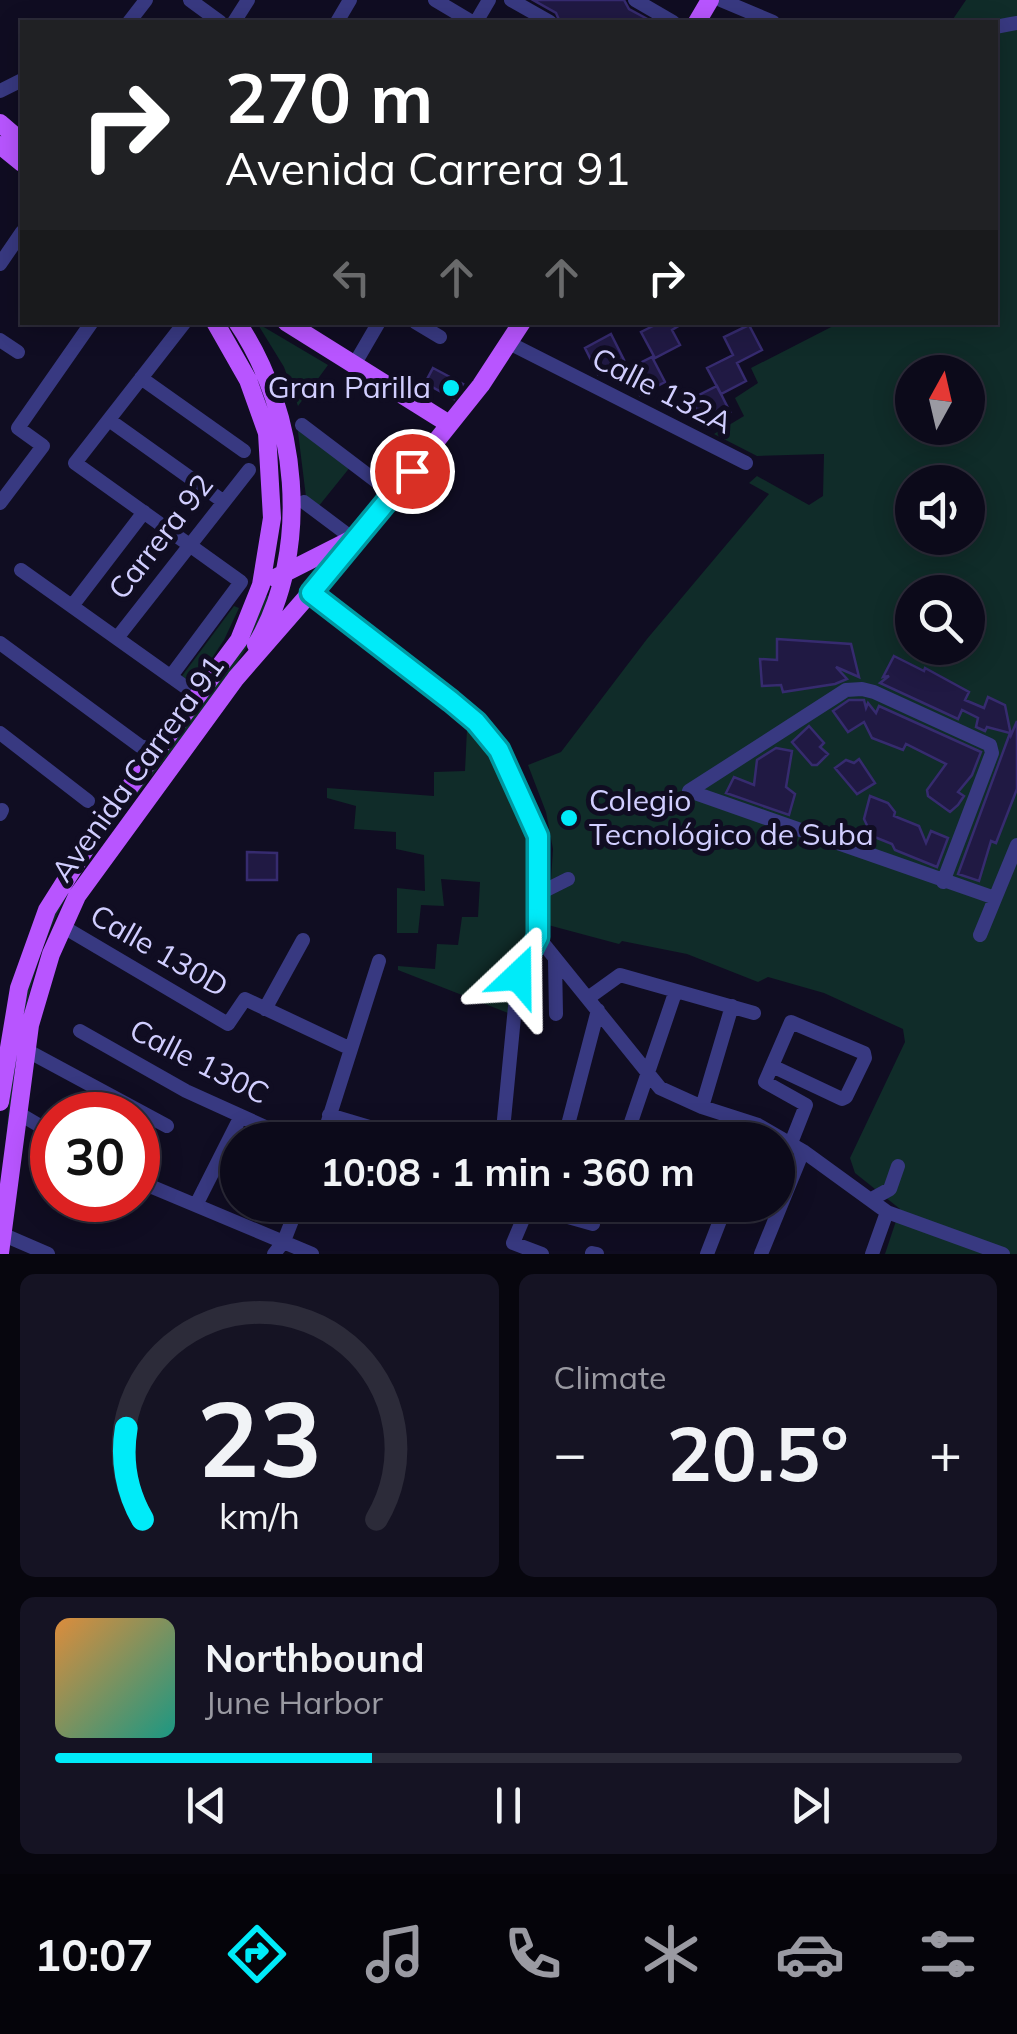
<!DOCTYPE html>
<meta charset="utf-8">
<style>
:root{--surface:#0c0a1a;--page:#151323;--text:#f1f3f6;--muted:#9a9aa2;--line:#2c2b39;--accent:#00ebf9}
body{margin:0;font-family:Mulish,sans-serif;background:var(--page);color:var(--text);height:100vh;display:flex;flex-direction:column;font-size:38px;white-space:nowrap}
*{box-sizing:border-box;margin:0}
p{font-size:32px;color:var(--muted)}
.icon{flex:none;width:55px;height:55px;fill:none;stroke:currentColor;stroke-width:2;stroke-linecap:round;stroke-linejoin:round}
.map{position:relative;height:1254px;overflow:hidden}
.sheet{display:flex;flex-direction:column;gap:20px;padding:20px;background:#07060e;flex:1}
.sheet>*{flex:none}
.banner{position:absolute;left:20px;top:20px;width:978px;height:305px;border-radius:0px;box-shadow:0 5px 25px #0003,0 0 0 2px var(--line);background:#202124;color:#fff;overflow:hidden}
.needle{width:65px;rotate:8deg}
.buttons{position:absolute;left:895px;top:355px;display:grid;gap:20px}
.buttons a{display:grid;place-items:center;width:90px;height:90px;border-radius:50%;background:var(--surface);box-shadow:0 5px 25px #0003,0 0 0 2px var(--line);font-size:50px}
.speed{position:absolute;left:30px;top:1092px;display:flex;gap:20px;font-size:50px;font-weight:700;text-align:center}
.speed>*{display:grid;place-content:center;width:130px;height:130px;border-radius:50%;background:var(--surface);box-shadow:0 5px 25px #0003,0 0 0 2px var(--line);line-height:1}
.speed .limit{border:15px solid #d22;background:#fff;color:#111}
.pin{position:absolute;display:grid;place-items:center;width:85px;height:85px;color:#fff;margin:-42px;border:5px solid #fff;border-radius:50%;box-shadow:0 2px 10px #0007}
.me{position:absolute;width:110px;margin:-55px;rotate:23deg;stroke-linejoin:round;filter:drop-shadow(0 0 8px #0008)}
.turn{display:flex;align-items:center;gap:35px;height:210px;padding:0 40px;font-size:45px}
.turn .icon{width:130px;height:130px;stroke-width:2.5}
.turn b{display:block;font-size:70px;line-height:85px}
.lanes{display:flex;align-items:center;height:95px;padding:0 40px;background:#0003;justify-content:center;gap:50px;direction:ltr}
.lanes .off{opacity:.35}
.big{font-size:75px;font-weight:700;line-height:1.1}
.sheet .tile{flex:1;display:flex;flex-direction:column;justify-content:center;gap:15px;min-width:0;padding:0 35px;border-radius:15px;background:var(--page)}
.sheet .dial{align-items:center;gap:0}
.dial svg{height:260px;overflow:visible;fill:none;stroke:var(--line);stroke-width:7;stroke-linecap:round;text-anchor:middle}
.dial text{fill:var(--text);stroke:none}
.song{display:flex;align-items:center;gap:30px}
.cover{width:120px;height:120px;border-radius:15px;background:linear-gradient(135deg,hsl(30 70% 55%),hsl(170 70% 35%))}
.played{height:10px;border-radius:5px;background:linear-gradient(90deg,var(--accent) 35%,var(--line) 35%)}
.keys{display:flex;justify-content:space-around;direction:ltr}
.heat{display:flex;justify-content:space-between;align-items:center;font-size:55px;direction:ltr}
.sheet .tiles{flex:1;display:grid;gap:20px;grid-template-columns:1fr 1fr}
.tile:last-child{grid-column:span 2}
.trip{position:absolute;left:220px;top:1122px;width:575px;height:100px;border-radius:50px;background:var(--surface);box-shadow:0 5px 25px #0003,0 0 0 2px var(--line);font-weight:700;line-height:100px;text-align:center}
.menu{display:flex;height:160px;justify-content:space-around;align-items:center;background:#05040a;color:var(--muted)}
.menu .icon{width:70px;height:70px}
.menu .current{color:var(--accent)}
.menu b{font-size:45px;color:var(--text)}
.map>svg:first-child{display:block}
.green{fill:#102c29;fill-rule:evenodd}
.building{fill:#201943;stroke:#362b6f;stroke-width:2.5}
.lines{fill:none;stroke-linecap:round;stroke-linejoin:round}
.minor{stroke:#383981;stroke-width:14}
.major{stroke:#b855ff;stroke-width:18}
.route-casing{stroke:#0099a2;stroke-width:25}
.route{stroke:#00ebf9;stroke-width:18}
.poi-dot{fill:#00ebf9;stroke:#100d22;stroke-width:4}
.labels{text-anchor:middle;stroke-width:10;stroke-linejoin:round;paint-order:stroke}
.poi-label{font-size:30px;fill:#d1ceff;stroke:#100d22;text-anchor:end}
.street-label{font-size:30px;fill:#d1ceff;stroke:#100d22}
</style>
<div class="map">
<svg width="1017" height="1254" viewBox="0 0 1017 1254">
<rect width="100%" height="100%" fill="#100d22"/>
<!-- green -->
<path class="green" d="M966,0H1017V1254H885L900,1209L855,1173L850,1158L905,1042L903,1029L824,993L768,977L758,982L687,954L622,941L619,944L548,925L553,849L546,812L528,765L561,752L647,639L769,494L749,483L757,476L809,505L823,496L824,454L757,456L714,434L744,416L735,398L758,383L751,368L839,323L995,322V22H951ZM912,372H968V428H912ZM912,482H968V538H912ZM912,592H968V648H912Z
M257,323L328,365L298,406L284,367Z
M297,424L351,466L318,507L306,497Z
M266,596H270C263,612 257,630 248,645C195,734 115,808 65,899C13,993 13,1107 0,1211L12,1069L30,974L62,895Z
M234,606L239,608L224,640L194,685L182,676Z
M467,729C526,795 541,843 528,931C527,939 522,944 519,952C513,971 515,995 513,1015L398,970V966L435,969L437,944L458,945L462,917H478L480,882L441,879L444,906L421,905L418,933H397V888L425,891L424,855L396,849V832L354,829L356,806L327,798V788L434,796V772L465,771Z"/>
<!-- building -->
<path class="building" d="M533,0H624L629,9L653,22H560L556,13Z
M661,322H685L672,330L680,345L655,358L641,332Z
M749,325L762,350L737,363L746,381L721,394L707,368L733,355L724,337Z
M611,334L624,360L598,374L585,348Z
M652,357L665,382L640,395L626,370Z
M433,368L463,384L454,399L425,383Z
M717,386L730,412L704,425L691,399Z
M777,639L851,644L859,677L836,667L847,679L835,684L783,692L781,685L762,686L760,659L777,660Z
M894,656L924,671L925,668L969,692L965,700L984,708L988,697L1005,705L1011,735L1017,721V789L996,843L991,841L979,881L958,874L1010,733L987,727L985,731L976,727L978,718L962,710L958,719L880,683L889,676L883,677Z
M849,700H864L866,708L868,703L876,713L879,706L981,752L972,775L958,792L964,796L958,805L950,812L928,796L927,790L946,764L906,744L903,750L872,738L864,722L848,732L833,711Z
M809,726L824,743L820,747L828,754L817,765H812L792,742Z
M776,748L792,751L786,787L795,794L789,815L726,793L734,777L754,785L757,760Z
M859,759L875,783L857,794L835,768L846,760L854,763Z
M870,796L888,803L895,812L894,816L919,826L926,843L931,831L948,838L937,867L895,850L892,844L872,836L864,819Z
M247,852L277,853V880H247Z"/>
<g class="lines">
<!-- minor -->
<path class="minor" d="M190,0L220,22
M435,0L472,22
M511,0L550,22
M635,0L673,22
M721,0L773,22
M129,22L146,0
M234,22L248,0
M337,22L350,0
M476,22L489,0
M995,27L1017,23
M0,91L22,80
M0,264L22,232
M415,322L440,337
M0,340L18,352
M509,343L746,463
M354,365L379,322
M141,378L244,451
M109,420L224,502
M302,425L393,494
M304,502L352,538
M0,503L43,446L18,428L92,322
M21,570L198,696
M311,593L380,644L476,722L499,750L538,836V937L518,976L502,1140
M72,606L144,512
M117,638L249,470
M0,643L140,746L158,752
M171,676L241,582L75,463L185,322
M0,733L88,801
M0,814L2,810
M943,882L992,753L990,745L874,692L862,689L846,690L689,791L995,898
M538,894L568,879
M62,926L228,1024L245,999L351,1049
M980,935L1017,845
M538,937L660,1088L702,1107L758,1125L803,1151L887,1212L1003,1254
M555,961L556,1014
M588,998L620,975L754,1013
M265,1009L303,940
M80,1031L186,1091L294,1140
M26,1050L167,1126
M772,1066L842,1099L846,1097L865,1058L864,1053L791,1022L765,1082L806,1105L791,1143
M702,1107L732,1006
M18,1113L52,1133
M329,1115L403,1137L432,1140
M322,1140L379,961
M564,1140L598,1010
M625,1140L675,993
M138,1181L312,1254
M870,1200L890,1189L898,1166
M196,1205L241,1116
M529,1205L513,1243L542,1254
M529,1206L593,1224
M4,1235L48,1254
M592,1253L597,1254
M274,1254L284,1241L298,1205
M707,1254L726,1205
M761,1254L803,1151
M872,1254L887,1212"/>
<!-- major -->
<path class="major" d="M697,22L710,0
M0,123L22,142
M0,145L22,163
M237,322C298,412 313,550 256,645
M286,322L449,424
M275,578L350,540
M0,1102L19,988L47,910L95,834L239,640L261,585L272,518L267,433L248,380L215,322
M0,1253L30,1025L51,954L77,896L236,678L365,530L481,385L522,322"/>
</g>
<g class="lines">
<defs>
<path id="route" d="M412,471L311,593L451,701L476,722L499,750L538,836V937L518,976"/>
</defs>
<!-- route casing -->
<use href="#route" class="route-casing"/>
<!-- route -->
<use href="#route" class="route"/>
</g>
<!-- markers -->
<g class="poi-dot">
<circle cx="451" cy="388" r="10"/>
<circle cx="569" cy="818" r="10"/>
</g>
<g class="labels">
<!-- poi labels -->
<g class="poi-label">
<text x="431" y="398">Gran Parilla</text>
<text x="589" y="811" text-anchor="start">Colegio<tspan x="589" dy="34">Tecnológico de Suba</tspan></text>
</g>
<!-- street labels -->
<g class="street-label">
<text transform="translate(662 391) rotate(27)" y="10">Calle 132A</text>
<text transform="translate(161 537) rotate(-52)" y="10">Carrera 92</text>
<text transform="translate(138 769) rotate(-54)" y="10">Avenida Carrera 91</text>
<text transform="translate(159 951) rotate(30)" y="10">Calle 130D</text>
<text transform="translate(199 1062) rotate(27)" y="10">Calle 130C</text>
</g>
</g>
</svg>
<div class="buttons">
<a><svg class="needle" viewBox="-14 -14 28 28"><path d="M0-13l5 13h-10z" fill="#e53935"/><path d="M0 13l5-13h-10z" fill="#9a9aa2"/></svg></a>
<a><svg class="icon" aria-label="sound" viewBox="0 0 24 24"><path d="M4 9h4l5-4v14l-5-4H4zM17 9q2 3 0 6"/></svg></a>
<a><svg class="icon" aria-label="search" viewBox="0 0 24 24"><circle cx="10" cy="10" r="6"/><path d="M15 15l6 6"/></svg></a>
</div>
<div class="speed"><div class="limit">30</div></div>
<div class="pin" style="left:412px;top:471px;background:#d93025"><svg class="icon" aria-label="arrive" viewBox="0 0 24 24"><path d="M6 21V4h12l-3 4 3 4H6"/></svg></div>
<svg class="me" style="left:518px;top:976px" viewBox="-20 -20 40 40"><path d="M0-17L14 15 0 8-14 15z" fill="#00ebf9" stroke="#fff" stroke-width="4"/></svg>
<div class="trip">10:08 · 1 min · 360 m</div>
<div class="banner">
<div class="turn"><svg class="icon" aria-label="right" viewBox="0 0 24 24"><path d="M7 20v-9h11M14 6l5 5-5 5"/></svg><div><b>270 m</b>Avenida Carrera 91</div></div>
<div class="lanes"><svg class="icon off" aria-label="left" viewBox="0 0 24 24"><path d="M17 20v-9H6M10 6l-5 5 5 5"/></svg><svg class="icon off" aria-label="ahead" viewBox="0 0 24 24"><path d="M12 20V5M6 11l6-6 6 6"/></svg><svg class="icon off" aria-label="ahead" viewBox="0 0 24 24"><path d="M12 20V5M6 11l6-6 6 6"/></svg><svg class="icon" aria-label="right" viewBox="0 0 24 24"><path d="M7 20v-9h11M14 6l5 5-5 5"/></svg></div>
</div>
</div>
<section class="sheet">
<div class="tiles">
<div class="tile dial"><svg viewBox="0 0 100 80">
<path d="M14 69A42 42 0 1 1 86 69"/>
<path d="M14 69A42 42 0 0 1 9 41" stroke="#00ebf9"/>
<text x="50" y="56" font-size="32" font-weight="700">23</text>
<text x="50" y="72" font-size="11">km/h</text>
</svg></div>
<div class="tile"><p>Climate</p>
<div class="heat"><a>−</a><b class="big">20.5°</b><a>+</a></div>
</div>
<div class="tile">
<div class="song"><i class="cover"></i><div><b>Northbound</b><p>June Harbor</p></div></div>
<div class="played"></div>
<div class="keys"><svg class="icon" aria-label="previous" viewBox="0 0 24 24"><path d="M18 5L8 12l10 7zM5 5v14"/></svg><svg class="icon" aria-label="pause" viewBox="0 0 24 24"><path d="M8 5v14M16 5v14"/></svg><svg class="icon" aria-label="next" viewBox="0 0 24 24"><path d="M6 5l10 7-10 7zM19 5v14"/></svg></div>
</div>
</div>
</section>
<nav class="menu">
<b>10:07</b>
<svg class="icon current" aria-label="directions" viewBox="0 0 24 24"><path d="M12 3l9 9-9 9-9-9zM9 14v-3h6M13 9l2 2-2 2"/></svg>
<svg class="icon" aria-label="music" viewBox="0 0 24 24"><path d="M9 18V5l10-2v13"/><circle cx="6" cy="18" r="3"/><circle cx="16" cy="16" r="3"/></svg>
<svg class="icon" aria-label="phone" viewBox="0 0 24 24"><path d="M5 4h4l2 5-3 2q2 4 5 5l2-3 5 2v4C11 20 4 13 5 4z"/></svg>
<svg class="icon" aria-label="climate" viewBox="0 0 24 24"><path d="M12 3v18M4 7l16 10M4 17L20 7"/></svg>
<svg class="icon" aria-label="car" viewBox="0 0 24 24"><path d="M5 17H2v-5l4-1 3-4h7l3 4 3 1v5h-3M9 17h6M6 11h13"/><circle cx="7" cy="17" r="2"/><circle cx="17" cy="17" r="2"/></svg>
<svg class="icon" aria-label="filters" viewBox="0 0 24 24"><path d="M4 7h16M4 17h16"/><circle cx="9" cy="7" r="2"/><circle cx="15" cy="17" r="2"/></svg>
</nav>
